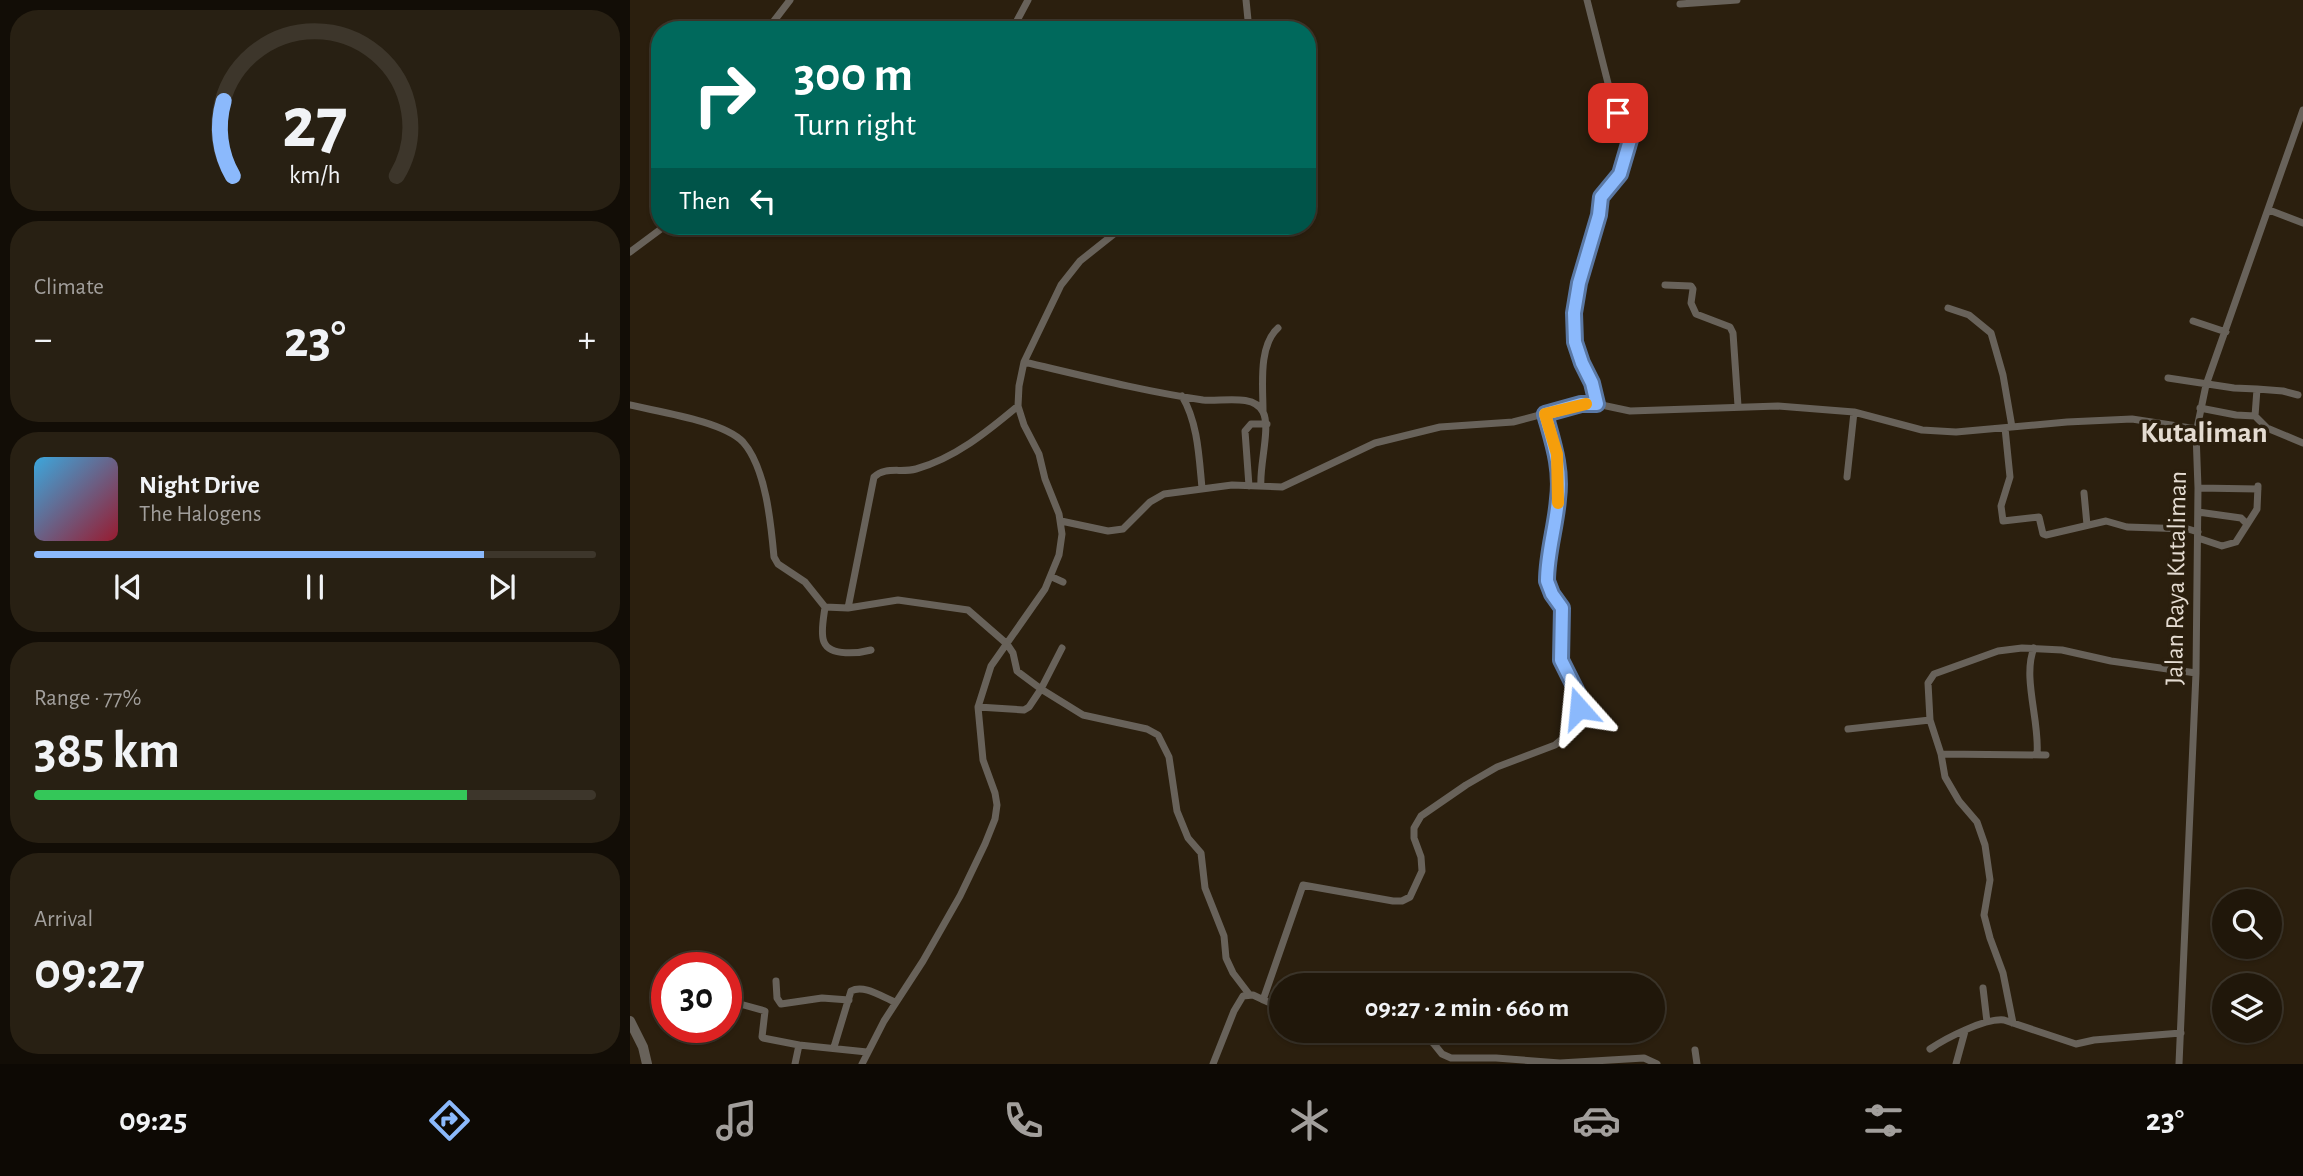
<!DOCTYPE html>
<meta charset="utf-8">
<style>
:root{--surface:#20170a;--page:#282013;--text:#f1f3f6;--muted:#a29f9c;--line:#3d362b;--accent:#8bb9fc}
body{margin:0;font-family:"Alegreya Sans",sans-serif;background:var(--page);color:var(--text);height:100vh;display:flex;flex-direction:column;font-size:26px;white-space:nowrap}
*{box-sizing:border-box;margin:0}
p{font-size:23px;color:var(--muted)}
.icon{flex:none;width:38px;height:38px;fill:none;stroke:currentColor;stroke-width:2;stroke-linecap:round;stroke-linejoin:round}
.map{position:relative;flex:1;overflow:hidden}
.details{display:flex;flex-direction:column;gap:10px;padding:10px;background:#120d06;width:630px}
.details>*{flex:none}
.banner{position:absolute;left:21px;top:21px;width:665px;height:214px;border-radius:28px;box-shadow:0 2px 5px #0004,0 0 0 2px var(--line);background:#00695c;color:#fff;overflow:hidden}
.controls{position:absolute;left:1582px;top:889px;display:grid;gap:14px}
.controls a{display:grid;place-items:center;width:70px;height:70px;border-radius:50%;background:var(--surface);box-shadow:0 2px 5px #0004,0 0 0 2px var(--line);font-size:35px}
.speed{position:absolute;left:21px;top:952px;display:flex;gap:14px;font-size:35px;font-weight:700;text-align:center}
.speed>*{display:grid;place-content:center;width:91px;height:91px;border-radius:50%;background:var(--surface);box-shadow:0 2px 5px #0004,0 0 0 2px var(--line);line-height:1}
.speed .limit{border:10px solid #d22;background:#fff;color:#111}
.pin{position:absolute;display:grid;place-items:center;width:60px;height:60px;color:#fff;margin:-30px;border-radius:14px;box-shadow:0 4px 10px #0006}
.me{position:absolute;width:77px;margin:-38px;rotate:342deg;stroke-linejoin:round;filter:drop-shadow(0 0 5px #0008)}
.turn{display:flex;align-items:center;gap:24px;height:147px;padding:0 28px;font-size:32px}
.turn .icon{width:91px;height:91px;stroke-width:2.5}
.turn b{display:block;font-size:49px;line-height:60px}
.then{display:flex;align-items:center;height:66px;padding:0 28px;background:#0003;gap:14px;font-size:26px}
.big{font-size:52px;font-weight:700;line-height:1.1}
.details .widget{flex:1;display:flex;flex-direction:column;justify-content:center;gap:10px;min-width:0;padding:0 24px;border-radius:28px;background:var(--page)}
.details .dial{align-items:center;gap:0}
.dial svg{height:182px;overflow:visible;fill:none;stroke:var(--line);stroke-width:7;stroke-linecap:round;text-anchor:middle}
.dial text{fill:var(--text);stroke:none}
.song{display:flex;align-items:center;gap:21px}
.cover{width:84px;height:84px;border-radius:10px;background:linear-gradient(135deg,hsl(200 70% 55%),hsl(350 70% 35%))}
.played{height:7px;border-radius:4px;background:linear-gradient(90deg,var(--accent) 80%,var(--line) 80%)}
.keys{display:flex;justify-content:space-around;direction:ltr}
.heat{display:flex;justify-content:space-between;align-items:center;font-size:38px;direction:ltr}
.charge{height:10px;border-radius:5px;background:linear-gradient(90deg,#34c759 77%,var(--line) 0)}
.trip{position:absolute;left:639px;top:973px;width:396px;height:70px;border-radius:35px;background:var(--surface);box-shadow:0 2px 5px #0004,0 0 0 2px var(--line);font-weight:700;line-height:70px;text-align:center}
.tab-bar{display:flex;height:112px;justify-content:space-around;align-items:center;background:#0d0904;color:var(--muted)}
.tab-bar .icon{width:49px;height:49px}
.tab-bar .selected{color:var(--accent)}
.tab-bar b{font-size:32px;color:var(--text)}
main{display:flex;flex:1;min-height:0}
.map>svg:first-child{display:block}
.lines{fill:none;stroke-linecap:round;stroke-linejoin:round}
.minor{stroke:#68625a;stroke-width:7}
.tertiary{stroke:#68625a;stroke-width:10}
.route-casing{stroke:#5a78a4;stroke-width:18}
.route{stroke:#8bb9fc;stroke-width:12}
.slow{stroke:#f59e0b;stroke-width:12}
.labels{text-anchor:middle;stroke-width:7;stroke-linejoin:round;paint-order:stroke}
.street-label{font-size:26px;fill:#e4dbd1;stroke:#2b1f0e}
.quarter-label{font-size:30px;font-weight:bold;fill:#e4dbd1;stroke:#2b1f0e}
</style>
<main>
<section class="details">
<div class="widget dial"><svg viewBox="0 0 100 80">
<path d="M14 69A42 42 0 1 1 86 69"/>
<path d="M14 69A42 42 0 0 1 10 36" stroke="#8bb9fc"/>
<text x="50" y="56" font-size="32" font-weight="700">27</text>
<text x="50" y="72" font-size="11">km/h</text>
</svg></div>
<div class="widget"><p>Climate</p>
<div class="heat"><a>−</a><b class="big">23°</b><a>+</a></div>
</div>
<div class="widget">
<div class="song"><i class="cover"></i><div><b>Night Drive</b><p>The Halogens</p></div></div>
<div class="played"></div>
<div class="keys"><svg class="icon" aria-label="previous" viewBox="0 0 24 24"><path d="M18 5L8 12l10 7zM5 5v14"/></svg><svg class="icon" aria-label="pause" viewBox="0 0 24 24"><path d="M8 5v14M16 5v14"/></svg><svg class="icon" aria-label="next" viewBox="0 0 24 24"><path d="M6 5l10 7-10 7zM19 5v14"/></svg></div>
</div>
<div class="widget"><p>Range · 77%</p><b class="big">385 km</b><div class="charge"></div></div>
<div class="widget"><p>Arrival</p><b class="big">09:27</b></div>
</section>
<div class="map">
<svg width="1673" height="1064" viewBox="0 0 1673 1064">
<rect width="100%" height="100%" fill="#2b1f0e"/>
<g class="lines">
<!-- minor -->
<path class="minor" d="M616,0L619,30
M957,0L984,107L997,121L1000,132L990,174L972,196L969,215L949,283L944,313L945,342L952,363L963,383L967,404
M1050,4L1107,0
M137,30L160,0
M382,30L398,0
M1639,210L1673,223
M0,252L35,226
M1035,285L1061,286L1063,289L1061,303L1066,314L1100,327L1103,333L1108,406
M1318,308L1339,315L1361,333L1373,375L1382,427
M1563,321L1596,332
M394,362C454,376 513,391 573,400C590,402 624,393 633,412C641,427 629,467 631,486
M1538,378L1604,388L1627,389L1625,416
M1627,389L1653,391L1668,395
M552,396C568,423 569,457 572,488
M0,405C29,412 93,421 113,442C136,468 141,524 144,557L148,564L175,582L195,607C194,616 190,633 194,642C200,657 230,653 241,650
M1570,408L1606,415L1625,416L1637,428L1673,443
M633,411C633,386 628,346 648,328
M1375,428L1380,477L1371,506L1373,521L1409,517L1413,534L1416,535L1476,521L1497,527L1558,529L1568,532
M1217,477L1224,412
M619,486L615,431L621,424H637
M1568,488L1628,489
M1454,493L1457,525
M1568,512L1611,518L1617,524
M431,521L478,531L493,529L520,502L534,494L602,485L652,487L745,443L810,427L883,422L951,404H967L1000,411L1148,406L1224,412L1292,430L1326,432L1437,422L1502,419L1567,429
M1568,538L1592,546L1606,542L1627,509L1628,486
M422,577L433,582
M195,607L218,608L268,600L338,610L377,644L383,653L387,671L411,689L432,648
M218,608L244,477C255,466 271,473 286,469C325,458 357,432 388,406
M1404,648C1392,677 1410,722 1407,754
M348,707L394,710L399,707L411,689L453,715L517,729L528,735L539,757L547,811L558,838L571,853L575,888L594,936L596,958L603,973L619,994
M1218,729L1300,720
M1311,754L1416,755
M146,981L147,998L151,1004L192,998L219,1000
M1353,988L1357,1022
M633,1000L673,885L763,901H772L780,897L792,871L791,857L784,838V828L791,816L836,785L867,767L925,745L937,735L945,722L949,708L948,693L931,661L932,608L922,594L917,581L929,499V473L927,454L915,414
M110,1004L135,1011L132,1037L133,1038L169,1045L237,1052
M1383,1023L1373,973L1360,938L1354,915L1360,880L1355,845L1347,822L1329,801L1315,777L1311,754L1300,720L1298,683L1304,674L1368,651L1392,648L1432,650L1481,661L1566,673
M791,1031L804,1044L812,1054L821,1058H866L930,1063L1014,1058L1027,1064
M204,1047L221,991C234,984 252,997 265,1002
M1300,1049C1316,1038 1355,1018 1374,1020L1446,1044L1464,1040L1551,1033
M1065,1050L1067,1064
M165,1064L169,1045
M232,1064L254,1021L293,961L330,896L355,844L365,819L367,805L365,793L353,760L348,707L361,666L415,589L429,555L432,534L429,514L415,479L409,454L394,425L388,406L389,386L394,362L431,285L450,261L494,226
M583,1064L604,1011L613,996L623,995L651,1008
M1326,1064L1335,1031
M1549,1064L1566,673L1568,488L1566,433L1576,385L1673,110"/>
<!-- tertiary -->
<path class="tertiary" d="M0,1021L13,1047L17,1064"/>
</g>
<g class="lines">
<defs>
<path id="route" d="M949,708L948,694L931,660L932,608L922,594L917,581C917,553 926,526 928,499C932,468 923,443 915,414L951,404H967L962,383L952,363L945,342L944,313L949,283L969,215L971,197L990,174L1000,140V132L997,121L988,113"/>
</defs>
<!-- route casing -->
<use href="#route" class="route-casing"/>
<!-- route -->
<use href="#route" class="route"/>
<!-- slow -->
<path class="slow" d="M928,503L927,454L915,414L956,404"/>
</g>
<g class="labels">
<!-- street labels -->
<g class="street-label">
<text transform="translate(1545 578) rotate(-89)" y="9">Jalan Raya Kutaliman</text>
</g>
<!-- quarter labels -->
<g class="quarter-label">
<text x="1574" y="442">Kutaliman</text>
</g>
</g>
</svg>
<div class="controls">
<a><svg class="icon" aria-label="search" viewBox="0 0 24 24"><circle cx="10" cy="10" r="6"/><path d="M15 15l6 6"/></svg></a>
<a><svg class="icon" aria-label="layers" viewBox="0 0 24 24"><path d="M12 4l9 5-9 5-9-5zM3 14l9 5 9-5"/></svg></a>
</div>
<div class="speed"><div class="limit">30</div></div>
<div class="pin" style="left:988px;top:113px;background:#d93025"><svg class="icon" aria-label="arrive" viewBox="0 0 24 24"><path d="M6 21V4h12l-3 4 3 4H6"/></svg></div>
<svg class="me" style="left:949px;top:708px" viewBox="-20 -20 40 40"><path d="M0-17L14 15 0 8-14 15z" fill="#8bb9fc" stroke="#fff" stroke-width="4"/></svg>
<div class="trip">09:27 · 2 min · 660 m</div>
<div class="banner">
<div class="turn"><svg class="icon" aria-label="right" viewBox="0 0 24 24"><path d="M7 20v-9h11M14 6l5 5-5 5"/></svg><div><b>300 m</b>Turn right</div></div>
<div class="then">Then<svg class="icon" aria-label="left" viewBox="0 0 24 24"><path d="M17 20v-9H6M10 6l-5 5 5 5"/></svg></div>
</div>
</div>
</main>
<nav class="tab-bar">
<b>09:25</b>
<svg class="icon selected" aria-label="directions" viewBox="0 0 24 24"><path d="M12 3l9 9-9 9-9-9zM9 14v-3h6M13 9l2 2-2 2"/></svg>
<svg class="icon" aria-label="music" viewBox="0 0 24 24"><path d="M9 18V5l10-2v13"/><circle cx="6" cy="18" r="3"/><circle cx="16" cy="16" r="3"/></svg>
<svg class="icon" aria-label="phone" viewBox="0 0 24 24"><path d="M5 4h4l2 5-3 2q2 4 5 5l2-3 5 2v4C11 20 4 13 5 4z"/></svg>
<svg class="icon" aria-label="climate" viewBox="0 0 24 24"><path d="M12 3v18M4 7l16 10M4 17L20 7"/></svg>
<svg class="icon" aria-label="car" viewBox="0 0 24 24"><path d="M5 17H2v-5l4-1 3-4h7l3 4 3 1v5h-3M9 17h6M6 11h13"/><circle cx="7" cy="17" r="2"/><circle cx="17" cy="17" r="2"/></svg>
<svg class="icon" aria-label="filters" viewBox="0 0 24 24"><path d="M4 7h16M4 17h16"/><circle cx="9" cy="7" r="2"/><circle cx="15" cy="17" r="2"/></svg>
<b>23°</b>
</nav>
